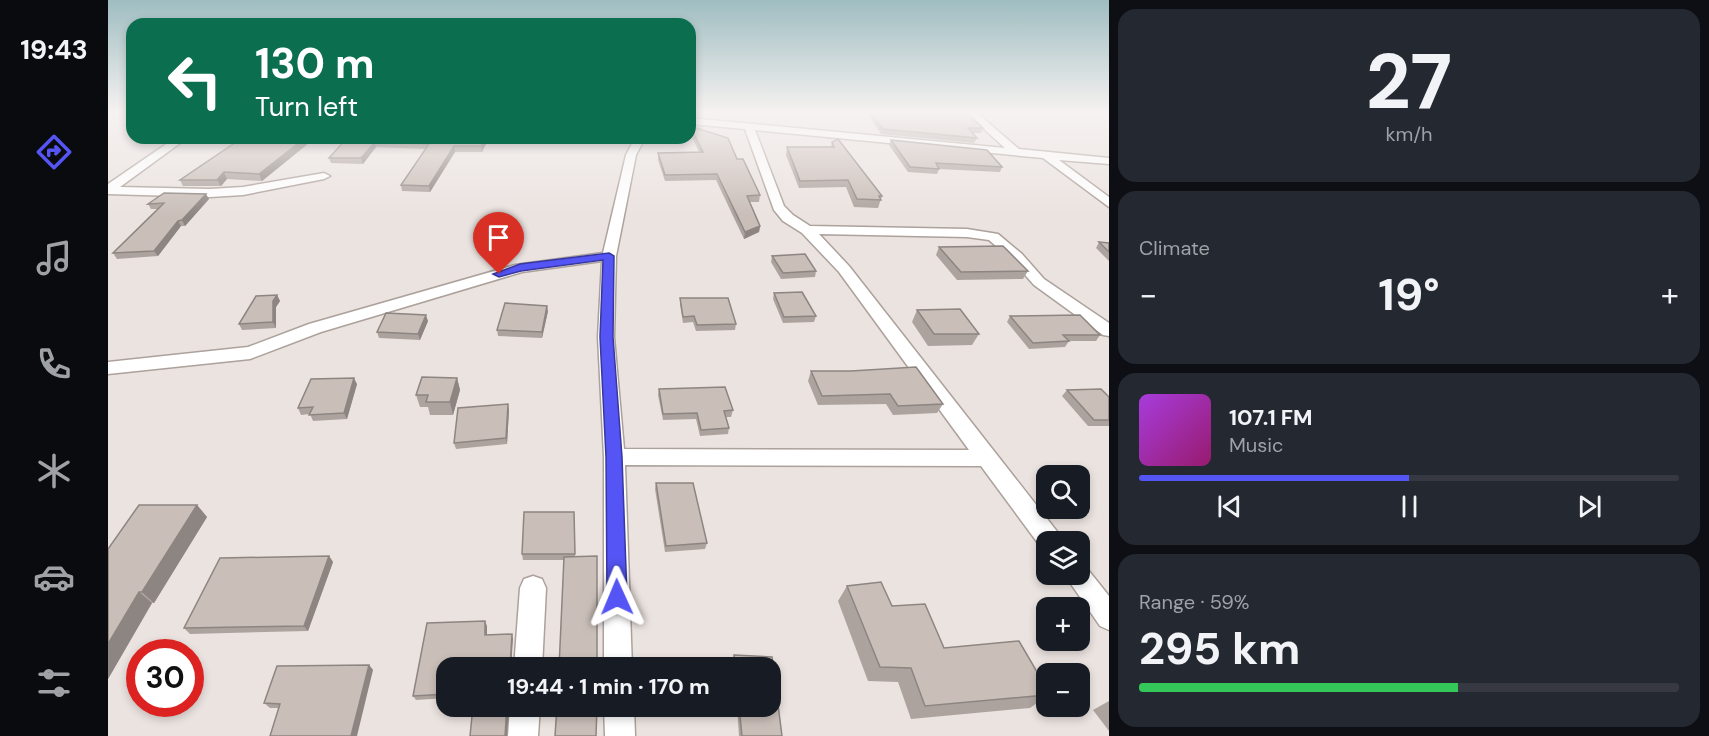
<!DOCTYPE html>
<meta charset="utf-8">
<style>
:root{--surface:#171b24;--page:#242831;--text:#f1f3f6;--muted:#9ea1a6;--line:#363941;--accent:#5455f4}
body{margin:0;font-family:"DM Sans",sans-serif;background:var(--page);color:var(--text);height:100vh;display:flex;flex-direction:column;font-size:22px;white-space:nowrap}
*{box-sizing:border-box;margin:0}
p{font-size:20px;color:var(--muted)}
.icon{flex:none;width:33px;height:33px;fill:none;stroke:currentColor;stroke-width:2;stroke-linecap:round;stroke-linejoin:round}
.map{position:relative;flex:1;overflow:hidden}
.side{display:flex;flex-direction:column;gap:9px;padding:9px;background:#0d0f14;width:600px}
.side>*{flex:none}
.hud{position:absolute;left:18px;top:18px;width:570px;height:126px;border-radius:18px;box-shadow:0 3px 9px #0003;background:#0b6e4f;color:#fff;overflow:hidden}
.tools{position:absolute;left:928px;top:465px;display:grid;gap:12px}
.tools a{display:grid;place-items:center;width:54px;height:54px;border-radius:12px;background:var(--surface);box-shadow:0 3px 9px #0003;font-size:30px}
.speed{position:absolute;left:18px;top:639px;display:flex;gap:12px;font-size:30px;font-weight:700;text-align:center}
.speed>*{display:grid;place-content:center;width:78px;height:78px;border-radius:50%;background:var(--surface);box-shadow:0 3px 9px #0003;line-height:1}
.speed .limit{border:9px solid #d22;background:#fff;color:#111}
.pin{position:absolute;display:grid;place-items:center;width:51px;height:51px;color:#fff;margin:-62px -26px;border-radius:50% 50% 50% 0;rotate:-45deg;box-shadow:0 0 6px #0007}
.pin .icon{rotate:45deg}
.me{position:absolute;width:66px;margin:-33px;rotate:359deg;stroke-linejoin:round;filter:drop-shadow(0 0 4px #0008)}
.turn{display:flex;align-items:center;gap:21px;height:126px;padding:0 30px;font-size:27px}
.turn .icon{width:78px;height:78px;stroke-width:2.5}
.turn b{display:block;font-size:42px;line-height:51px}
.big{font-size:45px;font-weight:700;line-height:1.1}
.side .widget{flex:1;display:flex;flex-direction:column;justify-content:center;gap:9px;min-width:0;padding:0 21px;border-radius:18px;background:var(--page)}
.side .dial{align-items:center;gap:0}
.dial b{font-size:78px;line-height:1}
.song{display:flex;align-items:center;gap:18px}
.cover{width:72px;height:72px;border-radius:9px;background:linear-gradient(135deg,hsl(280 70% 55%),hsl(320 70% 35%))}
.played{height:6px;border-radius:3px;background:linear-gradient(90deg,var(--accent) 50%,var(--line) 50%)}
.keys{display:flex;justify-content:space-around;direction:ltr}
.heat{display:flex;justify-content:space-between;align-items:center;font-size:33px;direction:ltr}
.charge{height:9px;border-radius:4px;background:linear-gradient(90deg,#34c759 59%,var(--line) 0)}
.trip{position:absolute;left:328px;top:657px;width:345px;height:60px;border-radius:18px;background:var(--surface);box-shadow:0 3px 9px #0003;font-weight:700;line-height:60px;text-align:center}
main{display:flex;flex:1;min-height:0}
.tab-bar{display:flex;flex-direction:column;width:108px;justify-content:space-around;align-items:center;background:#090b0e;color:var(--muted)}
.tab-bar .icon{width:42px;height:42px}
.tab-bar .on{color:var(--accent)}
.tab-bar b{font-size:27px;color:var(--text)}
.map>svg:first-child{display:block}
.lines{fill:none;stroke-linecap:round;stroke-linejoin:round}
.street-casing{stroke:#aca19b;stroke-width:3}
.street{fill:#fff;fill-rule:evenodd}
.wall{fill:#ada39e}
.shaded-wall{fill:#8d8581}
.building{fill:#c9beb8;stroke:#8d8581;stroke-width:1.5}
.route{fill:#5455f4;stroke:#37379f;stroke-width:1.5}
</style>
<main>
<nav class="tab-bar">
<b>19:43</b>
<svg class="icon on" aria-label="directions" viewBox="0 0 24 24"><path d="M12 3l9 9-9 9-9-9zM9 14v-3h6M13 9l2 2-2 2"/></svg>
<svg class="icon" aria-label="music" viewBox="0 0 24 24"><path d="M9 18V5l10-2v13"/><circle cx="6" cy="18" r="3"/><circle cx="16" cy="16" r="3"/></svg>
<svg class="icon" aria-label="phone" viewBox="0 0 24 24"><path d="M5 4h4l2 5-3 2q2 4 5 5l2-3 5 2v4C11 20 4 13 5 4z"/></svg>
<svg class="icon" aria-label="climate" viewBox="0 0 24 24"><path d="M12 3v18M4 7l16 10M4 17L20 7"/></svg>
<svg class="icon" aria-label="car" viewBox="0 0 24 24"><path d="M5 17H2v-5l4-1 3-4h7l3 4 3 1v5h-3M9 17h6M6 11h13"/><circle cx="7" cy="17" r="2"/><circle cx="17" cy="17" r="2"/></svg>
<svg class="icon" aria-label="filters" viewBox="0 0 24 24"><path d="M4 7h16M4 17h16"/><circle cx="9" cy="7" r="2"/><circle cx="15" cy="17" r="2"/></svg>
</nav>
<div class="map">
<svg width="1001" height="736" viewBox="0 0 1001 736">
<rect width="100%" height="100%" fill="#ebe3e0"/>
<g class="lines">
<defs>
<path id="street" d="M858,113H869L911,149L1001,158V164L951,160L1001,197V207L935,158L647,130L676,206L685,215L702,226L859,229L890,234L914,254L936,279L1001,323V336L995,335L926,285L904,260L881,240L859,237L711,234L741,266L951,534L955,542H939V551L935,550L873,466L517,465L524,668H496V457L490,337L494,261L414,272L213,332L142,359L0,374V362L140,347L201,324L407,265L495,253L518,155L527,138H537L528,155L508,256L506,337L516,449L861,450L731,272L694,233L675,221L666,210L637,129L582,124V118L897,148Z
M67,138H79L12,187L102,189L135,187L216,173L222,176L216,179L135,195L102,197L0,194V184Z
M972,564L977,566L1001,596V630L992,626L956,574H972Z
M425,576L434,579L438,588L434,668H406L412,588L416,579Z
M402,706H432L430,736H400Z
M496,706H526L527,736H497Z"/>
</defs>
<!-- street casing -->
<use href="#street" class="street-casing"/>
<!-- street -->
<use href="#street" class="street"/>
</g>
<!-- wall -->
<path class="wall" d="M759,113H859L875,128L873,133H864L869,138L866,143L773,134Z
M582,126L629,159L652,195L651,202H642L652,226L651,232L636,239L608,180L557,181L550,160V153L591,152L582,133Z
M134,138H207L154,181L119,179L113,186H75L72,180Z
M239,138H381L374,152H347L322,192L294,191L293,185L318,149L268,147L255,164L223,163L221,158Z
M783,140L894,167L892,172L831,169L829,174L800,172L781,145Z
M724,142L774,196L770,208L746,207L738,187L691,188L678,155L679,147H723Z
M101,199L77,226H73L50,256L9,259L5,253L50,209H43L40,204Z
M991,242L1001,243V261L988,248Z
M831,247L920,271L915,279L849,280L828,255Z
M664,256L708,271L707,277L673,279L663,262Z
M666,293L708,316L706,322L675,323L665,299Z
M169,295L172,301L168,307V328L134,330L131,324Z
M572,298L628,324L627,330L588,331L585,322L575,323L572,304Z
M809,310L871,334L864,345L820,346L804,322Z
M440,311L434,338L390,336L389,330Z
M902,316L992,335L988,341H961L957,347L921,349L899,322Z
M320,321L312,340L271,338L269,332Z
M703,371L835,404L829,413L785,415L778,404L710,405L700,381Z
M349,378L352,390L345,415H322L320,407H312L308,395Z
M249,384L239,419L205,421L202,414L193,415L190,408Z
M551,389L625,410L623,417H618L621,428L620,434L592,436L588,419L555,420L550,395Z
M959,390L1001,397V426H980L954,396Z
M401,410L399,444L348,449L346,443Z
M548,483L599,543L597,549L557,552L547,489Z
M89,505L99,517L46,603H44L0,679V549Z
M466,512L467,557L456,560H415L414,554Z
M221,556L225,562L200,631L82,634L76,628Z
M739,586L784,606L836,648L939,689V696L922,708L803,719L790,682L760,681L730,601Z
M379,626V635L405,639L339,668V698L308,700L305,696Z
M626,655L664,657L674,736H631L629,706H663V668H625L624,660Z
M261,665L265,670L171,708H162L156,703Z
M1001,701V731L985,710Z"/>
<!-- shaded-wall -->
<path class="shaded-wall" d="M197,138H207L154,181L151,174Z
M378,138H381L374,152L373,146Z
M267,142L268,147L255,164L253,158Z
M346,146L347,152L322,192L321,186Z
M116,172L119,179L113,186L109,180Z
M98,194L101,199L77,226L74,220Z
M70,221L73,226L50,256L46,251Z
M652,226L651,232L636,239L637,232Z
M169,295L172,301L168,307V328L165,322V301Z
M439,306L440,311L434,338V332Z
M318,315L320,321L312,340L310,334Z
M246,378L249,384L239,419L236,413Z
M349,378L352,390L345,415L342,402Z
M400,404L401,410L399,444L398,438Z
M89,505L99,517L46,603L34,592Z
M221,556L225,562L200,631L196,626Z
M31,592L44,603L0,679V644Z
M377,621L379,626V640L377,635Z
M404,634L405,639L403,668H402Z
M261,665L265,670L249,736H243Z
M399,706H401L399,736H397Z"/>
<!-- building -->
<path class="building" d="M763,113H859L875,128H860L869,138L775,129Z
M582,126L620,138L629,159H635L652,195L639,196L652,226L637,232L609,174L557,175L550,153L595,152Z
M134,138H197L151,174L116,172L109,180H72Z
M239,138H378L373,146H346L321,186L293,185L321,144L267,142L253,158H221Z
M730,139L774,196H771L773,200L749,199L740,180L692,181L679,147H726L724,142Z
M783,140L879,150L894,167L828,163L831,169L802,167Z
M56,193L98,194L74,220L70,221L46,251L5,253L56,203L40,204Z
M991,242L1001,243V252Z
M895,246L920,271L853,272L831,247Z
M697,254L708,271L675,273L664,256Z
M694,292L708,316L676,317L666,293Z
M169,295L165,301V322L131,324L148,296Z
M572,298H620L628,324L589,325L586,316L575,317Z
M397,303L439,306L434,332L389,330Z
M852,309L871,334H826L809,310Z
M278,313L318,315L310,334L269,332Z
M972,315L992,335H955L961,341L925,343L902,316Z
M808,367L835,404L790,406L782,394L714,396L703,371H743Z
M314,377L349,378L342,402H318L320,395H308Z
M246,378L236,413L201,415L205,407L190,408L203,379Z
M617,387L625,410L616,411L621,428L593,430L589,413L555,414L551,389Z
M993,389L1001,397V420H986L959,390Z
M400,404L398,438L346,443L350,408Z
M548,483H585L599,543L558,546Z
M31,505H89L34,592H31L0,644V549Z
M416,512H466L467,554H414Z
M221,556L196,626L76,628L112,558Z
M489,556V668H451L456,557Z
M773,582L784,606L817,604L836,648L911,641L939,689V695L817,706L803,668L772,667L739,586Z
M377,621V635L404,634L402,668H339V694L305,696L319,623Z
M626,655L664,657L674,736H634L631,706H663V668H627Z
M261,665L243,736H162L172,704L156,703L169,666Z
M365,706H399L397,736H362Z
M449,706H489L488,736H447Z"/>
<!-- sky -->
<linearGradient id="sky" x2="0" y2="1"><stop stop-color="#9fbdc1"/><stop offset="0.52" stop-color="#f6f2f1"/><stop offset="1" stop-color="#f6f2f1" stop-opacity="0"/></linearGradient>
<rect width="1001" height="216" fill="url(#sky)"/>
<!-- route -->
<path class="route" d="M501,253L506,256L505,337L514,457L519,597L516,604L509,607L502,604L499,597L498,457L492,337L495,260L413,271L391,277L385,274L412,264Z"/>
</svg>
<div class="tools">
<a><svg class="icon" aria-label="search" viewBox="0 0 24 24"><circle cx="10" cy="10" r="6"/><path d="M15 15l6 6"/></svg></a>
<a><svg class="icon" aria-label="layers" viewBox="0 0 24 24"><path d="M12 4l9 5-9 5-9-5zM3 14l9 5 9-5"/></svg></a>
<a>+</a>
<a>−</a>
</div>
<div class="speed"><div class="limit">30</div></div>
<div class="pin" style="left:391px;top:274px;background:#d93025"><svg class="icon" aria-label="arrive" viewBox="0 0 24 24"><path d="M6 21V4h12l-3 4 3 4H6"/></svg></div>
<svg class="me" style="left:509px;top:597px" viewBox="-20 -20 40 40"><path d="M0-17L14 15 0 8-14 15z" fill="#5455f4" stroke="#fff" stroke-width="4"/></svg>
<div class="trip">19:44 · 1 min · 170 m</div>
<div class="hud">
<div class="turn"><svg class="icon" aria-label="left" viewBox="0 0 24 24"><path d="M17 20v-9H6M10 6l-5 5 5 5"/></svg><div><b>130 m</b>Turn left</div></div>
</div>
</div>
<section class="side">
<div class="widget dial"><b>27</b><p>km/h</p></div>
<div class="widget"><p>Climate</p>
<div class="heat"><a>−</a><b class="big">19°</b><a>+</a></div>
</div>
<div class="widget">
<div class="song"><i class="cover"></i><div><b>107.1 FM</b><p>Music</p></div></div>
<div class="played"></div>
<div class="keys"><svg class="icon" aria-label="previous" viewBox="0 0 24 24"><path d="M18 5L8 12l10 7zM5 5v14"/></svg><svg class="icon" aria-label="pause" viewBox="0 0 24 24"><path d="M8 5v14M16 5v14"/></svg><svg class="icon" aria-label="next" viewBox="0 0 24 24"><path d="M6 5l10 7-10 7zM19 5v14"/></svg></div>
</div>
<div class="widget"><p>Range · 59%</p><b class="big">295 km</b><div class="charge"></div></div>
</section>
</main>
